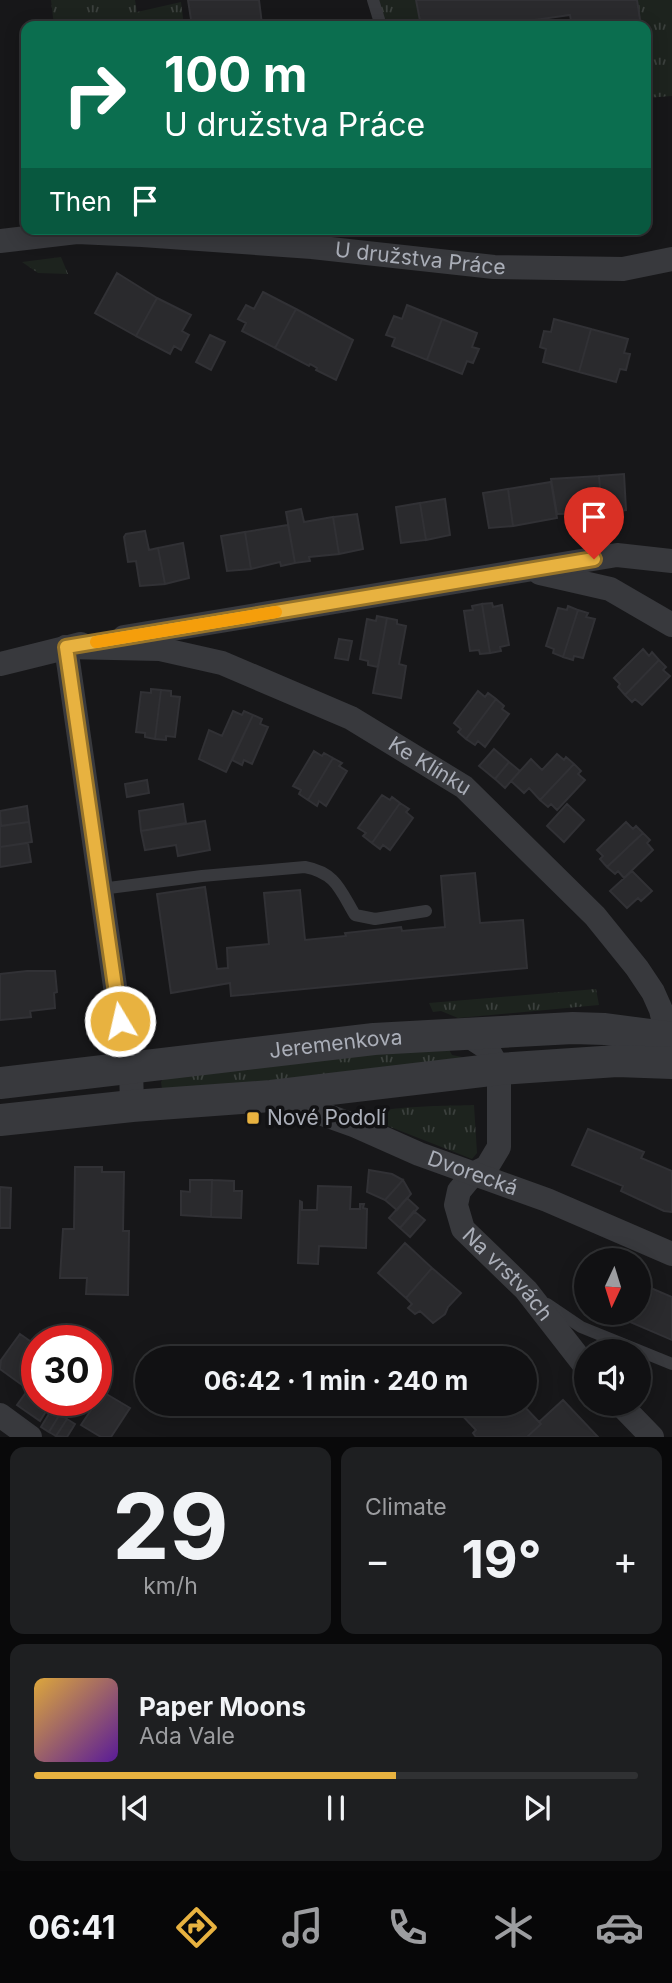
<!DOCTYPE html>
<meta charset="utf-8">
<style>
:root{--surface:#111113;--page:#1e1f21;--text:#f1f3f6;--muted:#9c9da0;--line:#303133;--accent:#e8b240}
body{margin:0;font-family:Inter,sans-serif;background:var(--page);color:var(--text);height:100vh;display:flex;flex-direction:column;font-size:26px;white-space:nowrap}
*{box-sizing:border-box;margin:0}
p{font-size:23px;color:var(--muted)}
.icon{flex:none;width:38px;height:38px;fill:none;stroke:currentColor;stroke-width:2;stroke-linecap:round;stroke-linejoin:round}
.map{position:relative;height:1437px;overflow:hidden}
.side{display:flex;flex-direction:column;gap:10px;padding:10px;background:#09090a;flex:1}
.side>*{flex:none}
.hud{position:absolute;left:21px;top:21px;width:630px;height:214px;border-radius:14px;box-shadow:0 4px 18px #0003,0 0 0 2px var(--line);background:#0b6e4f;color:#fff;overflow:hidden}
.needle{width:46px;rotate:184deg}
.fabs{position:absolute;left:574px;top:1248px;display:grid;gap:14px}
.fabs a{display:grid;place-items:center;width:77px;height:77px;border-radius:50%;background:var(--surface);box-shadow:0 4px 18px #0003,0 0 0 2px var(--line);font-size:35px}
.speed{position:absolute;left:21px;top:1325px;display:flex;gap:14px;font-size:35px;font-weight:700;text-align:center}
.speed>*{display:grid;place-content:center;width:91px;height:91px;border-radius:50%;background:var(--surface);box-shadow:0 4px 18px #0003,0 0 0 2px var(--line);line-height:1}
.speed .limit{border:10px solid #d22;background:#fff;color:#111}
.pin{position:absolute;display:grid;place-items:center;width:60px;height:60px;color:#fff;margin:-72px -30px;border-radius:50% 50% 50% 0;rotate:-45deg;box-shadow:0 0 7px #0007}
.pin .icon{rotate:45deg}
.me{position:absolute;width:77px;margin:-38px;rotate:351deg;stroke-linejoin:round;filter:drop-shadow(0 0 5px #0008)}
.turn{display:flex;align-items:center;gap:24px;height:147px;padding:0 28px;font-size:32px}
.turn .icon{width:91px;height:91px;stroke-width:2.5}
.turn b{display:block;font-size:49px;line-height:60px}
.then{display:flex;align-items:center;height:66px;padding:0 28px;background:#0003;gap:14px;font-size:26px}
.big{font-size:52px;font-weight:700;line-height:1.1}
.side .widget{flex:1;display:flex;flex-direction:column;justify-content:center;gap:10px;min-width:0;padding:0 24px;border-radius:14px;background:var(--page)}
.side .dial{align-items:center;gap:0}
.dial b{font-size:91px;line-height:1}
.song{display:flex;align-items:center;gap:21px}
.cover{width:84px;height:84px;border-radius:10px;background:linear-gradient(135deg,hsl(40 70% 55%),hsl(270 70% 35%))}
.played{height:7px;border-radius:4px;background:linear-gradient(90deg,var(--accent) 60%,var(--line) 60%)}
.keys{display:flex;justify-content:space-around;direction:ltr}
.heat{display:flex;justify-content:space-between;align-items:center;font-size:38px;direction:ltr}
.side .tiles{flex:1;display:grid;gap:10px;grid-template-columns:1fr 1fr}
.widget:last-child{grid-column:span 2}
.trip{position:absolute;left:135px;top:1346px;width:402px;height:70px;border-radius:35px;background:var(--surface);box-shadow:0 4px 18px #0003,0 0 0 2px var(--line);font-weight:700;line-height:70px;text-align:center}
.tabs{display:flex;height:112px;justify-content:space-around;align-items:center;background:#070708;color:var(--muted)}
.tabs .icon{width:49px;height:49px}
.tabs .active{color:var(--accent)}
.tabs b{font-size:32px;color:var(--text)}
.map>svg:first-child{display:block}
.grass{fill:url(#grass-tufts)}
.building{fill:#2a2a2d;stroke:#313135;stroke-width:2}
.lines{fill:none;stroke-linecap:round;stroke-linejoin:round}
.service{stroke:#38393d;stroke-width:12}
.minor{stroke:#38393d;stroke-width:24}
.tertiary{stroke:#38393d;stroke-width:32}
.route-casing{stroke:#97742a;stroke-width:18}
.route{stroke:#e8b240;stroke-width:12}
.slow{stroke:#f59e0b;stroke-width:12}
.poi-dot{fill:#e8b240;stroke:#121214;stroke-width:2.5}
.labels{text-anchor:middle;stroke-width:7;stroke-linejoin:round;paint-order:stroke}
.street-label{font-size:21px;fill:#aaaeb8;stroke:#121214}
.poi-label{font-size:21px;fill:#aaaeb8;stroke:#121214;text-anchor:start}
</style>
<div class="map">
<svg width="672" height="1437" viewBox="0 0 672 1437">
<defs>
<pattern id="grass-tufts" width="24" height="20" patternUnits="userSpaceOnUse" patternTransform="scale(1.75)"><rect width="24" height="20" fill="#1d231e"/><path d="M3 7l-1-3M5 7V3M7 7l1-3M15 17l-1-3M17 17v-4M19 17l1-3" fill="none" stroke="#3b403d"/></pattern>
</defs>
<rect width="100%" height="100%" fill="#171719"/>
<!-- grass -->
<path class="grass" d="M51,0H135L137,12L181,2L184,26H54Z
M378,0H416L421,26H386Z
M637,0H672V96L646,98V26H641Z
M61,257L68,274L38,273L22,262Z
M596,989L599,1005L458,1018L441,1011L433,1012L429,1003Z
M447,1046L452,1055L462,1057L460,1063L455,1066L162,1089L161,1082L164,1077Z
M474,1105L477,1153L472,1159L365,1117C379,1105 452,1106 474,1105Z"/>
<!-- building -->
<path class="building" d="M188,0H259L262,24H267V26H192Z
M416,0H637L641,26H572L570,15L493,26H421Z
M117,273L157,298L136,336L95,313Z
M263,292L296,309L275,348L242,331L246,323L238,319L246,305L254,309Z
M157,298L191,315L182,331L189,335L181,350L174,346L170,354L136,336Z
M407,305L442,319L427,360L392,346L395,338L386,335L394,316L402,319Z
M296,309L353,340L336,380L316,370L317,368L310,364L309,366L275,348Z
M442,319L477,333L472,347L479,349L473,363L467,361L462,374L427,360Z
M554,319L591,329L579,372L543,362L546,349L540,347L544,331L551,332Z
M591,329L628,339L624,353L630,354L626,370L620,369L616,382L579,372Z
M210,335L225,342L211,370L196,362Z
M624,474L626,510L602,513L599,476Z
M599,476L602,513L557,514L551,479Z
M551,482L557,518L513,526L508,489Z
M508,489L513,526L489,528L483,493Z
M445,499L450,535L426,540L420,503Z
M420,503L426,540L401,543L396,507Z
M301,509L304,522L333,517L339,554L309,557L310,561L295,563L286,512Z
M357,514L363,549L339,554L333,517Z
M288,525L295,563L281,566L280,562L251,569L245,532Z
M145,531L149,550L158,548L165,584L140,586L136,561L128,562L124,537L126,534Z
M245,532L251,569L227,571L221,536Z
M183,543L189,578L165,584L158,548Z
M492,603L493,607L502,605L509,645L500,647L501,651L490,653L482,604Z
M482,604L490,653L480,654L479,650L470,651L464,611L473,610L472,606Z
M568,606L578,610L563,657L553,653L554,649L546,646L558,608L567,610Z
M578,610L588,613L586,617L595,619L583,658L574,656L573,660L563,657Z
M377,616L387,618L378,667L368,665V661L360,659L367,619L376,621Z
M387,618L397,620V624L406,626L399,664L406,666L401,698L373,693Z
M339,639L352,641L348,660L335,658Z
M643,649L649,656L652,652L659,660L625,695L618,687L620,684L614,678Z
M659,660L666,667L663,670L670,676L642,705L635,699L632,702L625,695Z
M151,689L161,690L155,739L145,737V733L136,732L141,692L151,693Z
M161,690L171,691V696L180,697L175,737L166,736V740L155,739Z
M478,691L485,697L488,693L496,699L466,739L458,732L461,729L454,723Z
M496,699L504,706L502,709L509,714L485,747L478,741L475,745L466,739Z
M233,711L242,715L244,711L253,715L226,772L199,759L209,730L222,736Z
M253,715L262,719L260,724L268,727L252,764L244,760L242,765L232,760Z
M494,749L509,762L495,779L479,766Z
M314,751L322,756L324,753L333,758L308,800L299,794L301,790L293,786Z
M557,754L564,760L566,757L574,764L540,800L529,788L524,793L511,781L531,759L542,770Z
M333,758L342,763L339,766L347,771L326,806L319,801L317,806L308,800Z
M509,762L520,771L505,788L495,779Z
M574,764L581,771L578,774L585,780L557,810L551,804L548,807L540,800Z
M147,780L149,793L127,797L125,784Z
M382,795L390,800L392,797L400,803L372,843L363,836L366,833L358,828Z
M400,803L409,809L406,812L413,818L390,850L383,845L380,849L372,843Z
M183,804L186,823L141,831L139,811Z
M567,804L584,820L564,842L547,826Z
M27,806L29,822L1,826L0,811Z
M205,821L210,850L178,856L176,845L145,850L141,831Z
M29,822L32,842L0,847V826Z
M626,822L633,829L636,826L643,833L607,867L600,859L603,856L597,850Z
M643,833L650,840L647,843L653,850L624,878L618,871L615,874L607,867Z
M28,843L31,862L0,867V847Z
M632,871L652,891L641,901L638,898L627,908L610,891Z
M475,873L480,923L523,920L527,968L231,996L230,983L171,993L157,894L205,887L217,969L228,968L227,948L269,944L264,893L300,890L305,940L346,936L345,933L401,927L402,931L445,927L441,876Z
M27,971H55L57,992L54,993L55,1008L30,1011L31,1017L0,1020V974Z
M588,1129L644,1152L641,1158L672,1171V1212L664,1211L621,1191L623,1186L572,1165Z
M75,1167H102V1172H124L123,1231H129L128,1295L86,1294L87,1278H60L63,1229H74Z
M369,1170L392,1174L403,1180L385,1200L367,1192Z
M190,1180H212L211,1217L181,1215V1191L190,1192Z
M212,1180L234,1181V1191H242L241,1218L211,1217Z
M403,1180L411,1194L397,1210L385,1200Z
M318,1186L351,1187L350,1209H360V1204H364L363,1208L367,1209L366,1248L319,1246L318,1264L298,1263L300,1201L302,1202V1210H317Z
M0,1187L11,1188L10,1228H0Z
M407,1198L418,1208L400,1228L389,1218Z
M414,1211L425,1220L410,1237L400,1228Z
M405,1243L432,1268L406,1298L378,1273Z
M432,1268L461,1293L448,1307L445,1314L433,1323L420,1311L415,1314L408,1308L412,1304L406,1298Z
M639,1283L672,1297V1340L607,1312H639Z
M20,1334L37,1346V1400H53L40,1421L17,1405L32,1384L26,1380L22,1385L0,1369L1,1360Z
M103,1392L130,1408L111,1437H101L81,1425Z
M563,1400L598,1437H527L541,1424L539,1422Z
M463,1404H522L541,1424L527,1437H476L473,1433L476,1430L457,1410Z
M52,1409L60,1414L49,1432L41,1427Z
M60,1414L67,1419L56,1436L49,1432Z
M67,1419L75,1424L67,1437L56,1436Z"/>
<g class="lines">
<!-- service -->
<path class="service" d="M373,0L381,26
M101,889L202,876L305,867C336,873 340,890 355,915L375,919L426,911
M547,1304L581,1327L672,1364"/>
<!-- minor -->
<g class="minor">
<path id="s1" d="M0,241L77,232L142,235L312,247L494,267L623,269L672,259"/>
<path d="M540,573L610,589L672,625"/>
<path d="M124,637L617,555L672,561"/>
<path id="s2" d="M66,647L160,649L222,663L351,718L464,787L595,916L637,968L653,992L661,1010L667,1036V1052"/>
<path d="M66,647L120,1021L131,1068L132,1106"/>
<path d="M0,664L81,644"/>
<path id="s3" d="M467,1035L487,1048L499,1069V1147L487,1167L473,1174L459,1191L456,1205L463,1229L526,1290L586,1367"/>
<path id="s4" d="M275,1097L356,1126L419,1154L547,1200L672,1254"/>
<path d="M620,1404L652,1437"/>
<path d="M0,1415L30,1437"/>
</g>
<!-- tertiary -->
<g class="tertiary">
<path id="s5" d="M0,1083L374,1039L573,1028L605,1029L672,1038"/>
<path d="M0,1120L132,1106L271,1096L499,1069L617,1061L672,1063"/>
</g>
</g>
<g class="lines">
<defs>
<path id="route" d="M120,1021L66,647L594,559"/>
</defs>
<!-- route casing -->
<use href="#route" class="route-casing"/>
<!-- route -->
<use href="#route" class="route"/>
<!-- slow -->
<path class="slow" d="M96,642L276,612"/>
</g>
<!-- markers -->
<rect class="poi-dot" x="246" y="1111" width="14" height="14" rx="3.5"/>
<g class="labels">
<!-- street labels -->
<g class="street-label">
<text dy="7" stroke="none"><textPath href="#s1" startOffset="422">U družstva Práce</textPath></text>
<text dy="7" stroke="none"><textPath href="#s2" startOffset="390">Ke Klínku</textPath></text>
<text dy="7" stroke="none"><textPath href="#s5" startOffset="338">Jeremenkova</textPath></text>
<text dy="7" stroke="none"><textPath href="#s4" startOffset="212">Dvorecká</textPath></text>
<text dy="7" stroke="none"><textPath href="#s3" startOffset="290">Na vrstvách</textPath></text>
</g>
<!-- poi labels -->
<g class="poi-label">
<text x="267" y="1125">Nové Podolí</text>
</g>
</g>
</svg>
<div class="fabs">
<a><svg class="needle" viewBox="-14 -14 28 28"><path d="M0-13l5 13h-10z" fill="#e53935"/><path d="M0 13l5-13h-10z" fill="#9c9da0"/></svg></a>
<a><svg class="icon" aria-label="sound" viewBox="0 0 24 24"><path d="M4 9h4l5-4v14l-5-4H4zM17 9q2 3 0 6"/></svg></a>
</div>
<div class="speed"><div class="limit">30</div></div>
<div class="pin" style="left:594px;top:559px;background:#d93025"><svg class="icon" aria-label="arrive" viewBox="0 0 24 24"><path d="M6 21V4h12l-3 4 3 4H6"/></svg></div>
<svg class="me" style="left:120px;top:1021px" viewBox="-20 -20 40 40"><circle r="17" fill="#e8b240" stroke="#fff" stroke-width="3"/><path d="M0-11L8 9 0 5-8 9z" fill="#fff"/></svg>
<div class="trip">06:42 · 1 min · 240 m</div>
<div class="hud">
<div class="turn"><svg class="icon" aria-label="right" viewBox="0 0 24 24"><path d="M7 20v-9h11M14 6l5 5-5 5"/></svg><div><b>100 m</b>U družstva Práce</div></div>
<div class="then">Then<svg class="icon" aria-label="arrive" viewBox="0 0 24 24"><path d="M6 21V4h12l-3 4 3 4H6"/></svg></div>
</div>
</div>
<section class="side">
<div class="tiles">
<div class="widget dial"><b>29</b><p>km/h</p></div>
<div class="widget"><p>Climate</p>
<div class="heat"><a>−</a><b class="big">19°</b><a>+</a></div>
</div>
<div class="widget">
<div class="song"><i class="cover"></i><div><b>Paper Moons</b><p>Ada Vale</p></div></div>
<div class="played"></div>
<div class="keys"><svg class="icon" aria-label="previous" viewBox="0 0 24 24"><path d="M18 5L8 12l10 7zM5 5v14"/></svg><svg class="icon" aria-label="pause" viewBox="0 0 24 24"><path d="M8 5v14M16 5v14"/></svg><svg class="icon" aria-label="next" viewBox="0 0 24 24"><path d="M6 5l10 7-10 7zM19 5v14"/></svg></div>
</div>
</div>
</section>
<nav class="tabs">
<b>06:41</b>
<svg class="icon active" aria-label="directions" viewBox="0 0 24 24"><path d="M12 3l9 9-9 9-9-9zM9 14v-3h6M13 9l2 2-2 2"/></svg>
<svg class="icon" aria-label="music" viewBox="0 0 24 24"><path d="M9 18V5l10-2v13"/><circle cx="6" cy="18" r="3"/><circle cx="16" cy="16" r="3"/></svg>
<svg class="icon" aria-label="phone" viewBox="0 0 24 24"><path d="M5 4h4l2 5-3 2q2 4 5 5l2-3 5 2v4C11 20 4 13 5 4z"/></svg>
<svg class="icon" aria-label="climate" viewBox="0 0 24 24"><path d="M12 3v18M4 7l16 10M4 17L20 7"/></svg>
<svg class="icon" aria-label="car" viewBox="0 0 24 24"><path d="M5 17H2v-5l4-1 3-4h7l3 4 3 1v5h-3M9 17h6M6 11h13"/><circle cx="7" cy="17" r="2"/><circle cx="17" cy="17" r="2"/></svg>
</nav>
